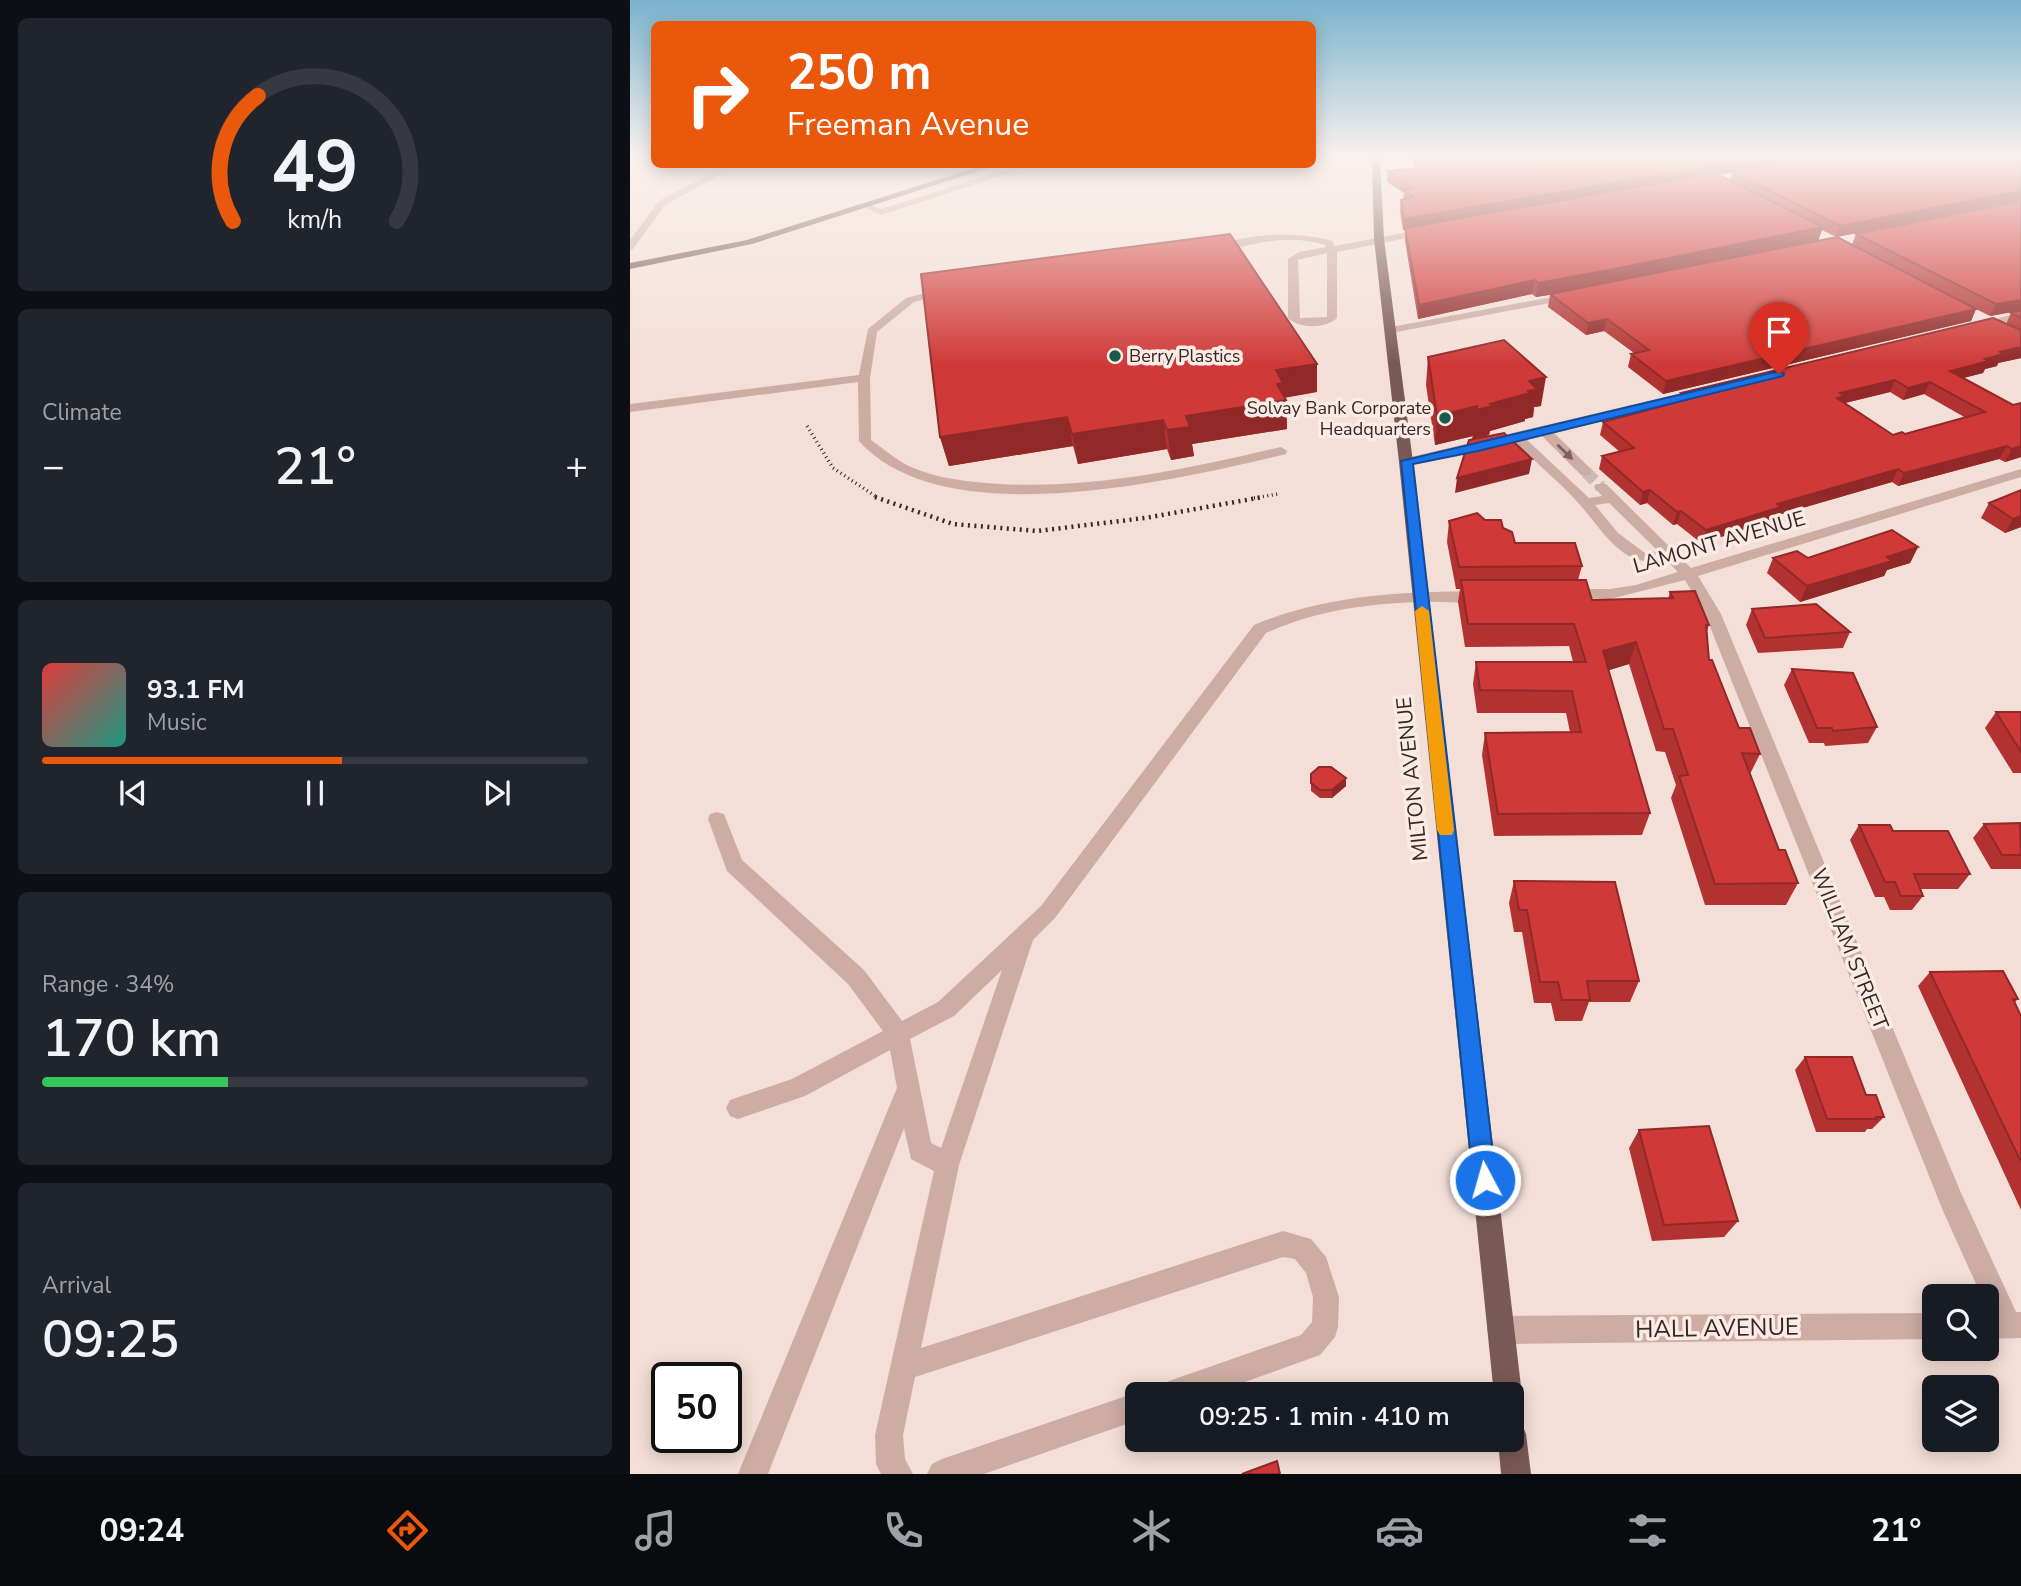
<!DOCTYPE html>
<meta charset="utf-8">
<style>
:root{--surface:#171b24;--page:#20242c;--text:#f1f3f6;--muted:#9ea1a6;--line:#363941;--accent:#ea580c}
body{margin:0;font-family:"Nunito Sans",sans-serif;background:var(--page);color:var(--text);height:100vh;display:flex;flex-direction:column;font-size:26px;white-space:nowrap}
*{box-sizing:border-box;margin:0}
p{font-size:23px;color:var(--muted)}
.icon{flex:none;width:38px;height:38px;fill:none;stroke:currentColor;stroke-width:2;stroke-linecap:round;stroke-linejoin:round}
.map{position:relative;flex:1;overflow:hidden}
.details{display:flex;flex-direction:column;gap:18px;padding:18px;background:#0d0f14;width:630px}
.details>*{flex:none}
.top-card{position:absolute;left:21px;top:21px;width:665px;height:147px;border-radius:10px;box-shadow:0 4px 18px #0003;background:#ea580c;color:#fff;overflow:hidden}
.buttons{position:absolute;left:1292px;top:1284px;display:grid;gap:14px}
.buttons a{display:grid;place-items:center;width:77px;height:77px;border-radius:10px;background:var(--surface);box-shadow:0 4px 18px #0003;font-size:35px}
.speed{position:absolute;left:21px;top:1362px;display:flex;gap:14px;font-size:35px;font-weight:700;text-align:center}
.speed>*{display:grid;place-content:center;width:91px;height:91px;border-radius:50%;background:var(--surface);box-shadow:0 4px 18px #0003;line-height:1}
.speed .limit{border:4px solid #111;border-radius:10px;background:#fff;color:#111}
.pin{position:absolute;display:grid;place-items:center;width:60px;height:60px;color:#fff;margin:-72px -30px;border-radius:50% 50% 50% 0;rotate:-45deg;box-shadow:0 0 7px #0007}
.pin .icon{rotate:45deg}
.me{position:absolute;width:77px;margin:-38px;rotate:354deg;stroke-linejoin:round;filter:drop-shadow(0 0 5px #0008)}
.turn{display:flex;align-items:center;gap:24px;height:147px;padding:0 21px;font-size:32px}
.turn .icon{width:91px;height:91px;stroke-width:2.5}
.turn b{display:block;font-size:49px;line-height:60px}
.big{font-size:52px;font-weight:600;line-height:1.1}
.details .widget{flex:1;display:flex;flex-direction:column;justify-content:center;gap:10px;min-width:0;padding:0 24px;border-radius:10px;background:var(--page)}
.details .dial{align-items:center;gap:0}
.dial svg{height:182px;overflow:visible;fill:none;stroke:var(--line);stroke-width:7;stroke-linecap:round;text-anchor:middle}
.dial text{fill:var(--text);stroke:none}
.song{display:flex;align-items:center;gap:21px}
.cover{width:84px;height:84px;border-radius:10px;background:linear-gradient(135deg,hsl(0 70% 55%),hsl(170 70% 35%))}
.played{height:7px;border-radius:4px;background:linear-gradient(90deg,var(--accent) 55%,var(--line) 55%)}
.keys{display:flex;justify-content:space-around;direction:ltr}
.heat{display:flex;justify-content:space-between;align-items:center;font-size:38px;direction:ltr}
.charge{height:10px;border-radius:5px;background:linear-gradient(90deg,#34c759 34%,var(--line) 0)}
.trip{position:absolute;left:495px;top:1382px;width:399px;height:70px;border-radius:10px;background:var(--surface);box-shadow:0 4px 18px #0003;font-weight:600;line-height:70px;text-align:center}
.tab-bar{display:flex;height:112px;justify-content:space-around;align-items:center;background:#090b0e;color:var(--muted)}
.tab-bar .icon{width:49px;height:49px}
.tab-bar .active{color:var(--accent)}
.tab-bar b{font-size:32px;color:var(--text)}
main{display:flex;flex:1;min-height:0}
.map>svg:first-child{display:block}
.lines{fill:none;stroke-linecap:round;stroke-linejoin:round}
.minor-tunnel{stroke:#cdbab3;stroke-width:12;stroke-dasharray:12 6;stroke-linecap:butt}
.minor{fill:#ccaca3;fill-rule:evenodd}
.major{fill:#795955;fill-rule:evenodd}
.rail-far2{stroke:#362725;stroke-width:2.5;stroke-dasharray:1 2.5;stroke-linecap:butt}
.rail-far1{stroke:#362725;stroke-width:3.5;stroke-dasharray:1 3.5;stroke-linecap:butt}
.rail{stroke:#362725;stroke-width:4.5;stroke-dasharray:2 4.5;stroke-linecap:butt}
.wall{fill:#b23231;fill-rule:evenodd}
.shaded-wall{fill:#912928}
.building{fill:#cf3a39;stroke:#912928;stroke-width:2;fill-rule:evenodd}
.oneway{fill:#7a635e}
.route{fill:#1a73e8;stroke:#114b97;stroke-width:2}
.slow{fill:#f59e0b}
.poi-dot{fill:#185a4f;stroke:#faebe4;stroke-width:2.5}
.labels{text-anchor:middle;stroke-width:7;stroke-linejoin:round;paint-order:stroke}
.far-poi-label{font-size:18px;fill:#362725;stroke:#faebe4;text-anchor:start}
.street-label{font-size:21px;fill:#362725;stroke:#faebe4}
.near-street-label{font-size:24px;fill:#362725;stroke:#faebe4}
</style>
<main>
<section class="details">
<div class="widget dial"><svg viewBox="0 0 100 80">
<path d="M14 69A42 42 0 1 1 86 69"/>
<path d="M14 69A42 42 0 0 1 25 14" stroke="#ea580c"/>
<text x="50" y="56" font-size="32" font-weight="700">49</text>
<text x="50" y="72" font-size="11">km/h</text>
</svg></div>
<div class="widget"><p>Climate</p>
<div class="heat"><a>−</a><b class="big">21°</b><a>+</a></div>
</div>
<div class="widget">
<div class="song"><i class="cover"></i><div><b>93.1 FM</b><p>Music</p></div></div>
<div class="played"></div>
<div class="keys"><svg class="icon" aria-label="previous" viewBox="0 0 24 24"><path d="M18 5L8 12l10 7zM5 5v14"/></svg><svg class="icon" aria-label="pause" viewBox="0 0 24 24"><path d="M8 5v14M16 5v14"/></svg><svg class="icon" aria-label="next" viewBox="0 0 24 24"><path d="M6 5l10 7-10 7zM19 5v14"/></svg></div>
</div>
<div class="widget"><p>Range · 34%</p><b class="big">170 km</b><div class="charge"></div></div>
<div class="widget"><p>Arrival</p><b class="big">09:25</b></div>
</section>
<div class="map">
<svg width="1391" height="1474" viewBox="0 0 1391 1474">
<rect width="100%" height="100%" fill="#f3dfd7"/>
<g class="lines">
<!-- minor-tunnel -->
<path class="minor-tunnel" d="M956,472L971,487"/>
<!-- minor -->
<path class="minor" d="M99,164H110L35,205L3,249L0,250V240L29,201Z
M394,164H408L251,215L232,206L236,203L251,209Z
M799,228L802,229V233L707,252V318C695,329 670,329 658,318V259L669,252L696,247L695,245C657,233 621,244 584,254L579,251C608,232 670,231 702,241L705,246ZM697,253V317L670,318L668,260Z
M315,288L319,289V293L284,302L247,332L240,378L241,440C254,449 266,460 281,467C308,479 341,482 370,484C466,489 558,469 651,447L657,451L656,454C548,480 313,536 229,441L228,382L0,412V404L229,375L238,329L276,298Z
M943,293L948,296L947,298L761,333L756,330L761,327Z
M1391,312V318L1345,329L1340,326Z
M1073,388L1079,392L1077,395L923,432L961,469V475H951L911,435L896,439L959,498L972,496L964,487L966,484H976L1061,568L1391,469V477L1068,576L1091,614L1331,1193L1386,1312H1391V1338L1356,1339V1313L1359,1312L1356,1297H1352L1313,1211L1075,614L1055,580L980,599L931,597L928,594L936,589H980L1006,585L1048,572L1035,559C995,572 973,531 951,506C931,483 906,463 885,442L776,466L769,462L776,458ZM979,503L1028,551L1015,553L988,533L965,505Z
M852,591L857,593L860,596L857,599C836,605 810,601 787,602C734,604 685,611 636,633L425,918L403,940L329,1165L291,1348L653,1231L681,1239L696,1257L709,1297L708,1327L705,1337L690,1355L579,1395H525L529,1385L539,1381L671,1335L682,1322L683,1297L676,1273L665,1259L653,1257L285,1377L273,1435L275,1459L283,1474H251L246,1464L245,1435L304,1171L281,1159L274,1128L138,1474H108L267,1088L260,1050L175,1096L108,1119L100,1116L96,1108L100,1100L162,1079L253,1031L218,984L97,871L78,819L80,814L87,812L94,814L112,860L234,970L272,1021L308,1002L411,906L624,625C698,594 773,592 852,591ZM372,970L311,1148L301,1143L280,1039L324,1016Z
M1304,1313V1339L871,1344L861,1340L857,1330L861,1320L871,1316Z
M508,1392L515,1395H508V1420L354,1474H297L302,1464L312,1459Z"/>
<!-- major -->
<path class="major" d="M742,158H750L754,239L783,462L892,1395L888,1405L882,1407V1395H864L769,462L744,239Z
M357,164H371L122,244L0,269V263L117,240Z
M882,1420L892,1424L896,1434L901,1474H871L868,1440H882Z"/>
<!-- rail-far2 -->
<path class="rail-far2" d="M0,163L9,158"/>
<!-- rail-far1 -->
<path class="rail-far1" d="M177,426L203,468L248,498
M624,498L648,494"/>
<!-- rail -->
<path class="rail" d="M245,497L323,524L407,531L515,518L633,497"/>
</g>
<!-- wall -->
<path class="wall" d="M781,158H1159L1158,162H1182L1391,200L1207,237L1222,245L1226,234L1391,201V358L1368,363L1367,366L1355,369L1353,373L1333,378L1391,457L1375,462L1369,459L1268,486L1262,482L1148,515L1146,520L1071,543L1047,524L1043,525L1017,503L1010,505L969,469L972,456L990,452L970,435L973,422L1048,402L1051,393L1376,324L1381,313L1389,311L1360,316L1346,309L1341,321L1033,394L998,367L1001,354L1004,353L974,331L956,335L918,307L920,295L906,297L902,294L788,319L775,241V230H773L770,211L771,200H773L774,193L757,182L758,171L785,168ZM1103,172L1100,181L1088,175ZM1192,230L1206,237L1188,241ZM1260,392L1273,400L1294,394L1336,418L1275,434L1263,435L1215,403Z
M798,357L911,406L904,407L903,417L895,419V421L860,431L859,435L842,439L843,436L805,445L796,385Z
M687,392L655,397L656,400L657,429L562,444L564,456L541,460L537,449L448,464L443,446L319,466L310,437Z
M1391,490V527L1375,533L1351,518L1359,503Z
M855,520L873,528L885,543L952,566L948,580L962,600L1038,599L1040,592L1079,625L1077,631L1079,660L1109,728L1130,754L1120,774L1149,850L1168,883L1156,905H1075L1041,798L1046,785L1035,752L1026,751L999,664L978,670L1020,813L1012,835L864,836L852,755L855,733L940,732L936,713H847L843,684L846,662H943L939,646L835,647L828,602L830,589H826L817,542L819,521Z
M1288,547L1280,563L1257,570L1254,576L1170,602L1137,573L1143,558H1178Z
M1122,609L1220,632L1213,648L1128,653L1116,625Z
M1162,669L1247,727L1238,743L1195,746L1194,743H1179L1154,685Z
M1366,712H1391V773H1383L1355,728Z
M681,774L716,778V786L702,798H690L681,791Z
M1354,824L1391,825V869H1361L1343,838Z
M1229,825L1340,874L1328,889H1291L1293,896L1282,910H1260L1254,897H1245L1220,840Z
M884,881L1009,981L1000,1002H959L952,1021H925L921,1003H904L892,932H884L879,903Z
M1300,972L1388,999L1384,1003L1391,1016V1210L1288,986Z
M1175,1057L1236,1095L1254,1117L1242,1129H1237L1235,1132H1186L1165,1070Z
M1009,1130L1108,1221L1094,1237L1022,1241L999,1148Z"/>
<!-- shaded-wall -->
<path class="shaded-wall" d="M1129,158H1159L1158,162L773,230L774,219Z
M1391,191V200L1206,237L1210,226Z
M1193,227L1188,241L976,284L906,297L908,283Z
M905,280L902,294L788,319L789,305Z
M1391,300V310L1360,316L1366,304Z
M1346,309L1341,321L1033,394L1036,381Z
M977,319L974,331L956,335L958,323Z
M1391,347V358L1368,363L1367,366L1355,369L1353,373L1314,383L1320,371L1370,352Z
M687,364V392L654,398L656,400L657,429L562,444L564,456L541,460L537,430L556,416L646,370Z
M916,377L911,406L904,407L903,417L895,419V421L860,431L859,435L842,439L843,436L805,445L807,416L860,404L899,381Z
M1265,380L1260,392L1211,404L1202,411L1210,393Z
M1300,382L1294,394L1273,400L1278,388Z
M437,417L443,446L319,466L310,437Z
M533,420L537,449L448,464L442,434Z
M1377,446L1369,459L1268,486L1274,473Z
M1391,446V457L1375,462L1382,449Z
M902,459L899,474L825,493L827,478Z
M1268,469L1262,482L1148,515L1146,520L1071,543L1076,530L1147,504Z
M1020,490L1017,503L1010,505L1013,492Z
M1051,511L1047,524L1043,525L1047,512Z
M1391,516V527L1375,533L1383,519Z
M1288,547L1280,563L1257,570L1254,576L1170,602L1177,586L1257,557Z
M1006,642L999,664L967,674L973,651Z
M716,778V786L702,798V790Z"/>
<!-- building -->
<path class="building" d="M785,158H1129L774,219L771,200L784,197L774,190L783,189L758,171L789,168Z
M1174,158L1182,162L1208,158H1391V191L1210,226L1103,172Z
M1085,173L1193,227L979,270L908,283L905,280L789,305L775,228Z
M1391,201V300L1366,304L1226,234Z
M600,234L687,364L646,370L653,383L647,384L656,400L556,416L560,427L537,430L533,420L442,434L437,417L310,437L291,274Z
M1207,237L1346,309L1036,381L1001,354L1019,350L977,319L958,323L920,294Z
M1391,310V318L1381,313Z
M1363,318L1391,330V347L1370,352L1373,354L1355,359L1359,361L1320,371L1383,405L1391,403V446L1382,449L1377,446L1274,473L1268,469L1147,504L1151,507L1076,530L1051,511L1047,512L1020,490L1013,492L972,456L1004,448L973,422L1059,399L1051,393ZM1265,380L1278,388L1300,382L1355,412L1275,434L1272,432L1263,435L1207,398L1214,396L1210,393Z
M874,340L916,377L899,381L907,389L898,391L900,393L860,404L863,406L846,410L847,406L807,416L798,357Z
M874,433L902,459L827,478L839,440Z
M1391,490V516L1383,519L1359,503Z
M847,513L855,520H871L873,528L882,532L885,543H945L952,566L829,567L819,521Z
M1262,530L1288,547L1257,557L1262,561L1177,586L1143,558L1167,551L1178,558Z
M831,580H956L962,600L1043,598L1040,592L1065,591L1079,625H1076L1079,660H1082L1109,728H1120L1130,754L1112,753L1149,850H1155L1168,883L1085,884L1049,776L1058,775L1043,729H1034L1006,642L973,651L1020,813L868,814L855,733L951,732L942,691L850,690L846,662H956L944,624H838Z
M1186,604L1220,632L1135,638L1122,609Z
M1162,669L1223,673L1247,727L1203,731L1202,728H1187Z
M1366,712H1391V752Z
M689,767H701L716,778L702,790H690L681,783V774Z
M1390,823L1391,855H1372L1354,824Z
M1229,825H1260L1263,831H1318L1340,874H1284L1293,896H1271L1265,882H1255Z
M884,881L985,882L1009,981H957L960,1000H932L928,982H910L897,910H889Z
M1373,971L1388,999H1383L1391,1016V1162L1300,972Z
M1175,1057H1222L1236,1095H1246L1254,1117H1246L1247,1119H1197Z
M1079,1126L1108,1221L1034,1225L1009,1130Z
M647,1461L650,1474H612Z"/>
<!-- one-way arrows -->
<defs><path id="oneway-solid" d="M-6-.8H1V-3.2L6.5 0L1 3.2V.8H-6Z" transform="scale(1.75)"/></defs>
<use class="oneway" href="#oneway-solid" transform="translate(935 452) rotate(44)"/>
<!-- sky -->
<linearGradient id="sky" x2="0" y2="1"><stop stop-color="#79b3ce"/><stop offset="0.43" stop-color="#faf1ed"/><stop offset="1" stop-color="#faf1ed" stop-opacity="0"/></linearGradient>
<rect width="1391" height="364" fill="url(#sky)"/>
<!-- route -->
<path class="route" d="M1149,371L1154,374L1153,376L848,451L783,464L866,1180L862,1188L855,1191L847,1188L843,1180L771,461Z"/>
<!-- slow -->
<path class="slow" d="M792,606L799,611L824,830L822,835H810L807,830L785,611Z"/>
<!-- markers -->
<g class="poi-dot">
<circle cx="485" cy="356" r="7"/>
<circle cx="815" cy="418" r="7"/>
</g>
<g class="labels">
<!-- far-poi labels -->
<g class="far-poi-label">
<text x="499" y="362">Berry Plastics</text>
<text x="801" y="414" text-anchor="end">Solvay Bank Corporate<tspan x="801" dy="21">Headquarters</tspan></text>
</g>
<!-- street labels -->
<g class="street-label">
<text transform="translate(1089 542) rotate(-16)" y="7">LAMONT AVENUE</text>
<text transform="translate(782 779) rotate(-96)" y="7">MILTON AVENUE</text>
<text transform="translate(1220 949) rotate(68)" y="7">WILLIAM STREET</text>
</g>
<!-- near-street labels -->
<g class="near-street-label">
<text transform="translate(1087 1328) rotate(-1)" y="8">HALL AVENUE</text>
</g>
</g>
</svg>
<div class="buttons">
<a><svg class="icon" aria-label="search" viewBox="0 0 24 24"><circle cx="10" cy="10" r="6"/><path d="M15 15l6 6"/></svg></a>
<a><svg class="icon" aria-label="layers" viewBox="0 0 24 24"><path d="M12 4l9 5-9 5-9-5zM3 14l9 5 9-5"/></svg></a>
</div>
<div class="speed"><div class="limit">50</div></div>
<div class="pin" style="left:1149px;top:374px;background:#d93025"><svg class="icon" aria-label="arrive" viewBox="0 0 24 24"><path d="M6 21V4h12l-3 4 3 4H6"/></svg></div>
<svg class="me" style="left:855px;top:1180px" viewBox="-20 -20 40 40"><circle r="17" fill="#1a73e8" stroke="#fff" stroke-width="3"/><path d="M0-11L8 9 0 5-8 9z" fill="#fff"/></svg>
<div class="trip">09:25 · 1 min · 410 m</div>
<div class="top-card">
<div class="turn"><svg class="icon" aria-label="right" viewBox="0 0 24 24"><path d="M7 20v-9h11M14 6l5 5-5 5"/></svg><div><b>250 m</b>Freeman Avenue</div></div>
</div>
</div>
</main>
<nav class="tab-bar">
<b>09:24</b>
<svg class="icon active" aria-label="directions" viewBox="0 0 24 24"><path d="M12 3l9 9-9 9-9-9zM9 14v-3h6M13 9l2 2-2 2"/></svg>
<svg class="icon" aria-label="music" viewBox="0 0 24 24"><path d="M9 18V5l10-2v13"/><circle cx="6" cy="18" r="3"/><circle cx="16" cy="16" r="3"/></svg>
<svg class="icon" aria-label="phone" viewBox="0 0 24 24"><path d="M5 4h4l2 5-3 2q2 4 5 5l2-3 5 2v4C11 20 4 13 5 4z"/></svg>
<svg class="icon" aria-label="climate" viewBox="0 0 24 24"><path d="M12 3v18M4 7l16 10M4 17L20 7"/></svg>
<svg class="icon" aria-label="car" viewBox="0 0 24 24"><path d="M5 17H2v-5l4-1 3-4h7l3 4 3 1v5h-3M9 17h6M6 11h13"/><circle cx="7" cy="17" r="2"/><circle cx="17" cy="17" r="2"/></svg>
<svg class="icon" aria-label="filters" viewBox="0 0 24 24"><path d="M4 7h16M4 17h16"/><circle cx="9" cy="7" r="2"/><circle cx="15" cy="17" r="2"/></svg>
<b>21°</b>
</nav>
